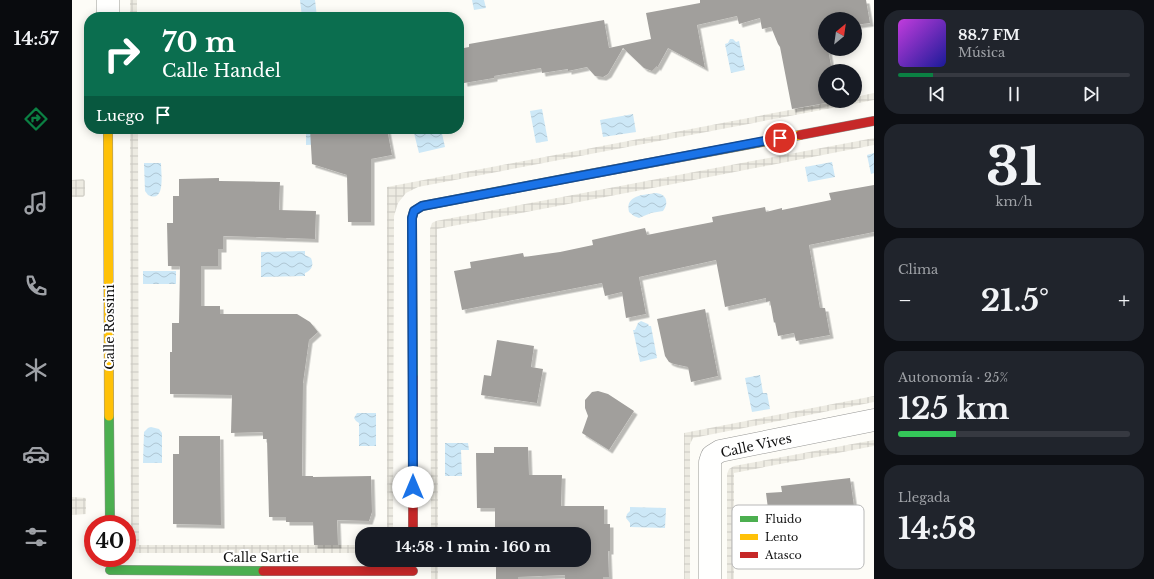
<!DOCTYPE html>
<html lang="es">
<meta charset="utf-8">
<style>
:root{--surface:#171b24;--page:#20242c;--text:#f1f3f6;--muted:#9ea1a6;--line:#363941;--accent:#0b8043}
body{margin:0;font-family:"Libre Baskerville",serif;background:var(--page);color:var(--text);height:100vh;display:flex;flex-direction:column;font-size:15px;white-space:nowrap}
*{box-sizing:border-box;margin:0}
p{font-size:13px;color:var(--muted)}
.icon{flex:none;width:22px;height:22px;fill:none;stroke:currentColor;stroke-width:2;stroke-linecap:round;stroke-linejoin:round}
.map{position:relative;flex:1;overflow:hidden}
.sheet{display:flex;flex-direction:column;gap:10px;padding:10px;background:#0d0f14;width:280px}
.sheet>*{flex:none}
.top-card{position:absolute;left:12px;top:12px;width:380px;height:122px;border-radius:16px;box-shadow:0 2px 10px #0003;background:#0b6e4f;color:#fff;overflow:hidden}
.needle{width:26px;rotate:29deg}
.buttons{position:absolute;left:746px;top:12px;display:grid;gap:8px}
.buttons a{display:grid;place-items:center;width:44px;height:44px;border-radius:50%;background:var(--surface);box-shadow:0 2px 10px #0003;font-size:20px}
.speed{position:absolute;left:12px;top:515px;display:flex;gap:8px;font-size:20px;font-weight:700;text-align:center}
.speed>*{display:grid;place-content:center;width:52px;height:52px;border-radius:50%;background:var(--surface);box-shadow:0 2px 10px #0003;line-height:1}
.speed .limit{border:6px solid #d22;background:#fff;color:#111}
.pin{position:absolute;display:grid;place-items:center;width:34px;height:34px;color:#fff;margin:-17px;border:2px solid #fff;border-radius:50%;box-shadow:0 1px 4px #0007}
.me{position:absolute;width:44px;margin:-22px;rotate:0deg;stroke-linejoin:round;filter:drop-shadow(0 0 3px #0008)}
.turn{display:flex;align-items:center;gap:14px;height:84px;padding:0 12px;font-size:18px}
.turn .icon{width:52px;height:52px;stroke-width:2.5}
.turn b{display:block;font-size:28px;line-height:34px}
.then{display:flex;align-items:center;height:38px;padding:0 12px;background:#0003;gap:8px;font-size:15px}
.big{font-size:30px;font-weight:700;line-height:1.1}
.sheet .widget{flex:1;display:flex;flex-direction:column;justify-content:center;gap:6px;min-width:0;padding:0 14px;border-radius:16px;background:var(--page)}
.sheet .dial{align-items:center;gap:0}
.dial b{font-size:52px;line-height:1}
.song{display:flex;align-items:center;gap:12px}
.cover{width:48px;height:48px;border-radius:6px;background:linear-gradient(135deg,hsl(290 70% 55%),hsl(240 70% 35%))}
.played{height:4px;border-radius:2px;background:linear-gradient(90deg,var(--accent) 15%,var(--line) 15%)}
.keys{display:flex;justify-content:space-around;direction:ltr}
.heat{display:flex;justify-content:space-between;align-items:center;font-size:22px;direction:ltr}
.charge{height:6px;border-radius:3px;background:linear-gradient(90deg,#34c759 25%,var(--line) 0)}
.trip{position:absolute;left:283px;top:527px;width:236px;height:40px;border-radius:16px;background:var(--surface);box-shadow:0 2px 10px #0003;font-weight:700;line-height:40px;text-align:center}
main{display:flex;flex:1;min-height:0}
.tabs{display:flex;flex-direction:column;width:72px;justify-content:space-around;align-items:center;background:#090b0e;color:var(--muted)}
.tabs .icon{width:28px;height:28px}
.tabs .current{color:var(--accent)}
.tabs b{font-size:18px;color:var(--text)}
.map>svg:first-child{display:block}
.plaza{fill:url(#plaza-grid)}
.water{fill:url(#water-waves)}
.building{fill:#a19f9c;filter:url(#shadow)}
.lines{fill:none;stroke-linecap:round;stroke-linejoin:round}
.street-casing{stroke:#979795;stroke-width:23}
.fast-casing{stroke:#8e8d8b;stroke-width:10}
.slow-casing{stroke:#8e8d8b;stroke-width:10}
.jam-casing{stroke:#8e8d8b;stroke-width:10}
.street{stroke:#fffffe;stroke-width:22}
.fast{stroke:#4caf50;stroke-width:9}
.slow{stroke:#ffc107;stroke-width:9}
.jam{stroke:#c62828;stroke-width:9}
.route-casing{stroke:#114b97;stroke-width:10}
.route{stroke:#1a73e8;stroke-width:7}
.labels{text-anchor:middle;stroke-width:4;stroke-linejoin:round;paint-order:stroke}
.street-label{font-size:13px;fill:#111;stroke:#fff}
.key{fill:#fff;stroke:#b8b8b8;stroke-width:1}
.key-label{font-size:11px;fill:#111}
</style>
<main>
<nav class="tabs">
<b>14:57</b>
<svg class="icon current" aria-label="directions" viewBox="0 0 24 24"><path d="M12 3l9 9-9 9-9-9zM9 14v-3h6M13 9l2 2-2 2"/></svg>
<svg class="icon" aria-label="music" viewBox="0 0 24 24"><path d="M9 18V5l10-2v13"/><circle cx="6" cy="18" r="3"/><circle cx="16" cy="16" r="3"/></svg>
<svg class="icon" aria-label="phone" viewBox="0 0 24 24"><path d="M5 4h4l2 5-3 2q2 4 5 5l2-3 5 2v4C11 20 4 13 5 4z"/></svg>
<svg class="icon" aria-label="climate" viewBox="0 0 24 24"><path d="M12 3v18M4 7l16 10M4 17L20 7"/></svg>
<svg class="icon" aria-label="car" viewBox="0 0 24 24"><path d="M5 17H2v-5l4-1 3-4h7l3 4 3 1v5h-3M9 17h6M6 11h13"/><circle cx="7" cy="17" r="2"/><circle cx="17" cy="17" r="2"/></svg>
<svg class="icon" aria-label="filters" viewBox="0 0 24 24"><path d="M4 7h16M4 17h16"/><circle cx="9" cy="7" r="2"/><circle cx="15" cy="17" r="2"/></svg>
</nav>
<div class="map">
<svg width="802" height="579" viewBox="0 0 802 579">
<defs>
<pattern id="plaza-grid" width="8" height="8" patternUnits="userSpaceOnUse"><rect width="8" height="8" fill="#edebe2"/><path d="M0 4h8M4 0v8" fill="none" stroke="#cac8c1"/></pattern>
<pattern id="water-waves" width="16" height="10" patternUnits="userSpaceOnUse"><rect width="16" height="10" fill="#cde8f7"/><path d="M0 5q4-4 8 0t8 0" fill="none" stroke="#afc6d3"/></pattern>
<filter id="shadow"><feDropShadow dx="3.5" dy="3.5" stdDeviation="0" flood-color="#0004"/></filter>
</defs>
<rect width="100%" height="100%" fill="#fdfcf7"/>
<!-- plaza -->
<path class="plaza" d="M58,0H65V17H58Z
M802,93V100L346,187L334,193L326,203L322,216L321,534H315V187L765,101H783V97Z
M58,129H66L67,545H290V553H64L61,552L59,549Z
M802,138V145L596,185L365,229L366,534H359L358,229L360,223L364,221Z
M11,179L13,181V195L11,197H0V180Z
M802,396V402L621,438L618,444V579H612V433Z
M802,440V446L662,473V579H655V474L657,469L662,466Z
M0,497L14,498V514L0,515Z
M359,560H366V579H359Z"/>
<!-- water -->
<path class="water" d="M228,0H243L245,17H230Z
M400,0H412L414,8L402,10Z
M658,39H661L664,42L667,41L673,70L659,73L653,44L656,43Z
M470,109L476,141L464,143L458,111Z
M561,114L564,132L531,137L528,120Z
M234,129H257V144L234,145Z
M341,129H369L373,147L347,153Z
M802,153V173L799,174L795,155Z
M760,162L763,177L736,182L733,167Z
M72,163H89C89,172 94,204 76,195L73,191Z
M584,193C595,194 597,203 591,211L579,213L567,218L562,216L557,212C553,195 571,195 584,193Z
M233,251V255L239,258C242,265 240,270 233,273V276L189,277V252Z
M71,271H104V284H71Z
M569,321L576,324L577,326H579L585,358L568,362L561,330H563L566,323Z
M688,375L691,393H695L698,409L680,412L673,378Z
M285,413H304V446H287V423L284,421L282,418Z
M79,427L87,429L90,433V463H71L72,432L76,428Z
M373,443H396L397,450H389L390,476H373Z
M558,507L594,508L593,528L558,527V523L554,518L555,514L558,511Z"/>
<!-- building -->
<path class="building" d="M628,0H794L798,23L783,25V19H753V49H756L760,71H753V101H765L720,109L708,47L706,44L699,27L690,29L688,18L667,24L665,16L625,25L633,68L596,48L585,68V66L580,71L572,68L551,48L536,74L531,77L523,76L515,67L496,71V69L470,73L469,68L422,76V78L392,83L390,69L387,70V49L397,47V44L532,20L537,48L579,39L574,13L628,3Z
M238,129H315L320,155L299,159V222H276L275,175L240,164Z
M147,178V181L208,182L207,210L244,211L243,239L151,236V249H146V266H129V306H148V314H225L238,322L246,332L237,340L231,383L230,476H241V477L299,476L300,512L297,521L265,520L266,545H242L241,522H214V517H197L195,439H191V432L159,433L160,395L98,394V352H100V323H107L108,266H96L95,223H101V196H107V179Z
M802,185V232L737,245L748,308H753L758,335L724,341L722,333L706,336L703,322L702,323L698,301L694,302V298L653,307L644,260L567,277L574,314L554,318L550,292L533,296L530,283L390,310L382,271L399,268L398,262L451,253L452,257L488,252L521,245L520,240L573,228L575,235L610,228L641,222L640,217L693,207L694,212L710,208V210L759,200L757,193Z
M633,309L646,376L619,382L616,367L602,364L597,362L593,356L585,319Z
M425,340L462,346L459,367L471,369L465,403L409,395L412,375L419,376Z
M526,391L536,394L562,411L537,450L510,433L516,416L513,408V400L520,392Z
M107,436H148L149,525L101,524V454H107Z
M422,447H456L457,475H490L489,506H532V524H538V551H536L537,577H531V579H493V575L446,577V579H424V560H512V534H423V508H405L404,453H422Z
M778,478L784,520L768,522V525L699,532L694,493L710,492L709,486Z"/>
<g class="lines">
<defs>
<path id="street" d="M36,0V17
M638,579V462L640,456L648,451L802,420"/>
<path id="fast" d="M341,377L340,218L342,211L350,206L507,176
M37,416L38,524
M38,570L191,571"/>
<path id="slow" d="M36,129L37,416
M507,176L728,135"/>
<path id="jam" d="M728,135L802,121
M341,377V534
M191,571H341"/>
</defs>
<!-- street casing -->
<use href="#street" class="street-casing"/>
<!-- fast casing -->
<use href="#fast" class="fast-casing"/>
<!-- slow casing -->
<use href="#slow" class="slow-casing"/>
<!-- jam casing -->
<use href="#jam" class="jam-casing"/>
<!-- street -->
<use href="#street" class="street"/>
<!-- fast -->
<use href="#fast" class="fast"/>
<!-- slow -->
<use href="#slow" class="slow"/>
<!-- jam -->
<use href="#jam" class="jam"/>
</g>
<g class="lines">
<defs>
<path id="route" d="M341,487L340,218L342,211L350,206L708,138"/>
</defs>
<!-- route casing -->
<use href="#route" class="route-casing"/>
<!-- route -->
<use href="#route" class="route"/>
</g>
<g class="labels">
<!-- street labels -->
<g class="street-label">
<text transform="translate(37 327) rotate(-90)" y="5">Calle Rossini</text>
<text transform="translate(684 445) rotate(-12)" y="5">Calle Vives</text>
<text x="189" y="562">Calle Sartie</text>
</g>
</g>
<!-- legend -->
<rect x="660" y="505" width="132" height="64" rx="6" class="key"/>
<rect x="668" y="516" width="18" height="6" fill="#4caf50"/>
<rect x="668" y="534" width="18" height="6" fill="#ffc107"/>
<rect x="668" y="552" width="18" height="6" fill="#c62828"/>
<g class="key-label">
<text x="693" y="523">Fluido</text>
<text x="693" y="541">Lento</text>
<text x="693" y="559">Atasco</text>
</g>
</svg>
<div class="buttons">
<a><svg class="needle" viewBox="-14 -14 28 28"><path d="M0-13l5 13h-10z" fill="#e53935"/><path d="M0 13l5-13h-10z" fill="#9ea1a6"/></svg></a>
<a><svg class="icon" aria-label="search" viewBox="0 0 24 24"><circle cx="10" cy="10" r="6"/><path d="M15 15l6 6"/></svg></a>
</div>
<div class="speed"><div class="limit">40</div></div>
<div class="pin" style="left:708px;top:138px;background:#d93025"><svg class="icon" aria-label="arrive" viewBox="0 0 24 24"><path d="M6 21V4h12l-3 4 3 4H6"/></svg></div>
<svg class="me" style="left:341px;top:487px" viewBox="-20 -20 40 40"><circle r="19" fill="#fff"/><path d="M0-13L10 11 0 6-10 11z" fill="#1a73e8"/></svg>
<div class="trip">14:58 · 1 min · 160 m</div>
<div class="top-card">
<div class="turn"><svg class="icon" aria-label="right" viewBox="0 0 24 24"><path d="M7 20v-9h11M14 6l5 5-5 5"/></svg><div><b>70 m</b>Calle Handel</div></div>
<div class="then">Luego<svg class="icon" aria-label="arrive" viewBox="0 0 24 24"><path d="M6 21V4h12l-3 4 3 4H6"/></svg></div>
</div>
</div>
<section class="sheet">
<div class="widget">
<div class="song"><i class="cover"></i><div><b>88.7 FM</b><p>Música</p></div></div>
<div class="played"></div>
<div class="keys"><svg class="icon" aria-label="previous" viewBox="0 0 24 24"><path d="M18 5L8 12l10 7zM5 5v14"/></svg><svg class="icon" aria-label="pause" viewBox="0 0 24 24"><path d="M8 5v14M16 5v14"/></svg><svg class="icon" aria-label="next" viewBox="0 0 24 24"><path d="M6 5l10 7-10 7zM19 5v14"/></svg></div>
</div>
<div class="widget dial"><b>31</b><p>km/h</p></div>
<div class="widget"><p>Clima</p>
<div class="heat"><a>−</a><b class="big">21.5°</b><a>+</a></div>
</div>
<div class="widget"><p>Autonomía · 25%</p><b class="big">125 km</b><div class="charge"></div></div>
<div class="widget"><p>Llegada</p><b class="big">14:58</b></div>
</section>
</main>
